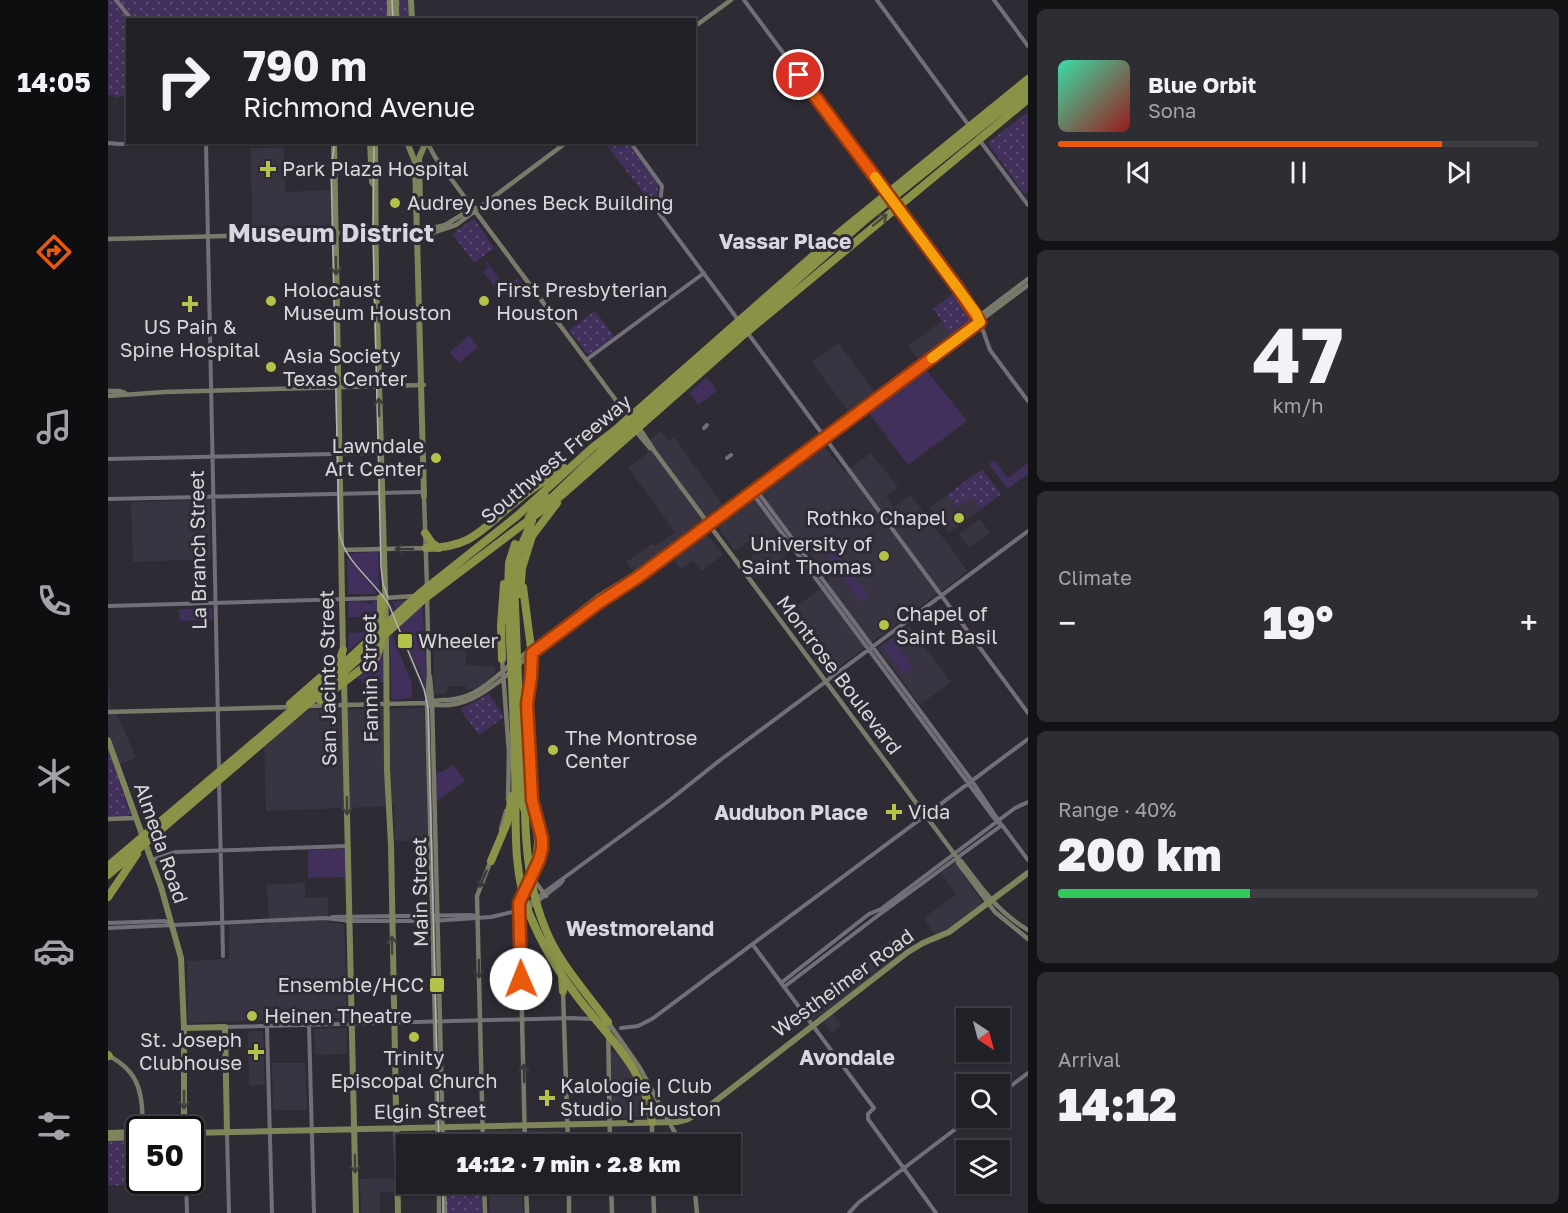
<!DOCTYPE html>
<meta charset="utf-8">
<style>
:root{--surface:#222027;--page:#2e2d33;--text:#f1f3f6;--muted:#a2a3a7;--line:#3f3e44;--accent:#ea580c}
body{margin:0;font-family:"Golos Text",sans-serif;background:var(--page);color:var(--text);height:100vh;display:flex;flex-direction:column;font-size:22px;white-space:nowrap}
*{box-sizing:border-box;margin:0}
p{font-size:20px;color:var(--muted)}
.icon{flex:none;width:33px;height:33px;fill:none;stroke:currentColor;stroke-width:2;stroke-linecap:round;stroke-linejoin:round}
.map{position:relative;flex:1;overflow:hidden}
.side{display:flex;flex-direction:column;gap:9px;padding:9px;background:#131215;width:540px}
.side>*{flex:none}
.top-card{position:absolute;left:18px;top:18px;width:570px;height:126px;border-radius:0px;box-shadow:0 2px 4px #0004,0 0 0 2px var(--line);background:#222027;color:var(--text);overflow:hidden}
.needle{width:39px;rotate:144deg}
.fabs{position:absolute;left:848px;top:1008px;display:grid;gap:12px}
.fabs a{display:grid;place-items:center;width:54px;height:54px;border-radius:0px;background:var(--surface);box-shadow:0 2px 4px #0004,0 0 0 2px var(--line);font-size:30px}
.speed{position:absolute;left:18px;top:1116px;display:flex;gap:12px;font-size:30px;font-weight:700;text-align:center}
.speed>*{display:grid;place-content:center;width:78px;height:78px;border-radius:50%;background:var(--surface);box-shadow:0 2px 4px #0004,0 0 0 2px var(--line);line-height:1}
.speed .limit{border:3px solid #111;border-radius:9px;background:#fff;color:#111}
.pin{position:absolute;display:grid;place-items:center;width:51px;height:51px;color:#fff;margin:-26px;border:3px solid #fff;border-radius:50%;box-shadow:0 2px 6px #0007}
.me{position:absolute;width:66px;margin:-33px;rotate:359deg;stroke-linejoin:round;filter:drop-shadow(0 0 4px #0008)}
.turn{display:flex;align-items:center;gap:21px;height:126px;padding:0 18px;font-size:27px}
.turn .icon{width:78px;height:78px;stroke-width:2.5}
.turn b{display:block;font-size:42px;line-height:51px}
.big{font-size:45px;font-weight:800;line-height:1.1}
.side .card{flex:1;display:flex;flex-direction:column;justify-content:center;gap:9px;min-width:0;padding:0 21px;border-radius:9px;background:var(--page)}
.side .dial{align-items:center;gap:0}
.dial b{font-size:78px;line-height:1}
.song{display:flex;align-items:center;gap:18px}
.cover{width:72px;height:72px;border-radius:9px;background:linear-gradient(135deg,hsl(160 70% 55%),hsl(0 70% 35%))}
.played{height:6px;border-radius:3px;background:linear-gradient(90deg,var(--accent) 80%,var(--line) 80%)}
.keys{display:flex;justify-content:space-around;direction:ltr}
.heat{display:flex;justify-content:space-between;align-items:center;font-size:33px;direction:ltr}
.charge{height:9px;border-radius:4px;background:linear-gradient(90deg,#34c759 40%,var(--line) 0)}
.trip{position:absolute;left:288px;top:1134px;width:345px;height:60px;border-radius:0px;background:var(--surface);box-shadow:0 2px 4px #0004,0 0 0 2px var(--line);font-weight:800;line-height:60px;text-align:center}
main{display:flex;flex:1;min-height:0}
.tabs{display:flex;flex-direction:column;width:108px;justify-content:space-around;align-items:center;background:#0e0d10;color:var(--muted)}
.tabs .icon{width:42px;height:42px}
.tabs .current{color:var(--accent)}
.tabs b{font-size:27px;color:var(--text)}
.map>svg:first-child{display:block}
.built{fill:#393442}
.green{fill:#41305c}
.park{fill:url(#park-dots)}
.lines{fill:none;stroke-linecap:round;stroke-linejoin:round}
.tertiary{stroke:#726f79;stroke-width:4}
.secondary{stroke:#797a6a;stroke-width:4.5}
.primary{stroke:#80845b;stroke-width:6}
.motorway{stroke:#899247;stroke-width:8}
.tram{stroke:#b2b1b7;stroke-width:1.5}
.oneway{stroke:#494a3a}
.oneway2{stroke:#42413e}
.oneway3{stroke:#39373c}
.route-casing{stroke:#983908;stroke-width:15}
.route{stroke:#ea580c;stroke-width:10}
.slow{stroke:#f59e0b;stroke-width:10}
.poi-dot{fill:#b5c249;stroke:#2e2b34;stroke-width:2}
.labels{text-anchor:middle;stroke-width:6;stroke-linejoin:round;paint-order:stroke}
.poi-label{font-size:20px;fill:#d8d7dc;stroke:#2e2b34;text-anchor:start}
.street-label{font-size:20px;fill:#d8d7dc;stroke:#2e2b34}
.neighbourhood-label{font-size:21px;font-weight:bold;fill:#dad6e1;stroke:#2e2b34}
.district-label{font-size:26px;font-weight:bold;fill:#dad6e1;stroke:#2e2b34}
</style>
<main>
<nav class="tabs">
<b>14:05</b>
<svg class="icon current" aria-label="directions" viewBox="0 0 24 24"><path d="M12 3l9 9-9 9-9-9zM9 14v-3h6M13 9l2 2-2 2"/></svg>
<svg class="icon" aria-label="music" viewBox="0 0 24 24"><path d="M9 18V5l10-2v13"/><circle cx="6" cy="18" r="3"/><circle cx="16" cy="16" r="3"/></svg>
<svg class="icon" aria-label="phone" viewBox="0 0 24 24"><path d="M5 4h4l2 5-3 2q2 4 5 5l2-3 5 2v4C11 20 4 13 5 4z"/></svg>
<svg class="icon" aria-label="climate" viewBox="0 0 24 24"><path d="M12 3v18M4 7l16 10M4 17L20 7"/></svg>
<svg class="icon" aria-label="car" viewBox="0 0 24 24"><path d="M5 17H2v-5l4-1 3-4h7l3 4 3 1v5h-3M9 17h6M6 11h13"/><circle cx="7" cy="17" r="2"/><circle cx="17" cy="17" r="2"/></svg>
<svg class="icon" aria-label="filters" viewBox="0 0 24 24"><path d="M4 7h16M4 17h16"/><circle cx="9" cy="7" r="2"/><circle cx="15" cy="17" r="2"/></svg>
</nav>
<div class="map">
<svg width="920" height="1213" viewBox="0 0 920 1213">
<defs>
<pattern id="park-dots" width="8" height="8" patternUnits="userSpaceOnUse" patternTransform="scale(1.5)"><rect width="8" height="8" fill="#41305c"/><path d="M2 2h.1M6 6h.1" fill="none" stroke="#5c4d73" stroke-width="1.8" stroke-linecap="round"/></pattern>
</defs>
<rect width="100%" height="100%" fill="#2e2b34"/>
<!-- built -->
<path class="built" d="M176,147L177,192L223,190L222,230L144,232L143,148Z
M834,321L843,334L810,359L800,346Z
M731,343L766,391L740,411L704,362Z
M553,431L561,441L566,437L614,504L590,523L615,555L593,571L585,561L573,569L557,548L525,571L518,562L544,544L547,546L567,532L520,468L539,453L542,439Z
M714,444L737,472L763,453L790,487L778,496L786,507L803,495L860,571L720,675L676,616L722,581L693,544L647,578L635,562L650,550L642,540L627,551L607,523Z
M839,495L849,508L864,496L873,509L841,533L822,507Z
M102,500L103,559L25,562L23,502Z
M872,519L882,533L861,548L851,534Z
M283,603L307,655L319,689L317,697L282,613L281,608Z
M801,626L843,682L812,705L770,648Z
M326,646H358V665L387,667V673L375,685L366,689L358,690V686H339V691L335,694L326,695Z
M0,679L3,708L10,716L28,758L12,764L0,731Z
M316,708L320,840L287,841L286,806L158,811L156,743L201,710Z
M847,863L875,903L835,932L827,935L816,918L848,894L833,873Z
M197,883V898L220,897L221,923L236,924L239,1018L80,1023L79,961L121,959V925L161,924L159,884Z
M783,939L794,953L721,1009L734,1025L724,1033L710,1016L704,1021L694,1006Z
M239,1028V1054L207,1055L206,1029Z
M140,1031H155L157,1084L141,1086Z
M510,1052L526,1076L537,1104L538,1116L504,1119L503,1053Z
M164,1063H197L199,1110H165Z
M378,1130L454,1131V1144H379Z
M326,1132L327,1144H298V1159H295L294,1134Z
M286,1178V1192L272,1193V1213H253L252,1179Z
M381,1184H454L414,1187L415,1213H382Z"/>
<!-- green -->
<path class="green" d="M376,258L397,287L409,278L416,286L401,295L397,290H389L375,272L380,267Z
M361,335L370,347L351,363L342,352Z
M816,367L859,421L800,465L759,410Z
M599,377L609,391L590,405L581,393Z
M886,460L900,478L920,463V474L899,489L881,464Z
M727,550L761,596L753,602L719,556Z
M270,552L271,587L270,588L249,567L241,555L244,553Z
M239,557L268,591L267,594H240Z
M271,600L272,623L240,651L241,633L257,632L256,617H240V602L252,601L254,604L255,601L258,604L259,601L261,604H264L265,601Z
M314,600L319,689L284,601Z
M104,608L105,620L72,621L71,609Z
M284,634L304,684V698L285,700L283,697L282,635Z
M785,640L805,667L795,675L775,647Z
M275,641V682L254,683L253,679H248L264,668L263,666Z
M345,764L357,781L327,803L328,773L334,772Z
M237,849V877L200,878V850Z"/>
<!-- park -->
<path class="park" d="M0,0H300L301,19L20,20L19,95L7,98V95H0Z
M918,113L920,117V191L916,194L880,143Z
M497,143H519L550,184L549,211Z
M366,219L386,248L366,263L345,235L348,231Z
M847,292L865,316L864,318L843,334L825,309Z
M487,311L506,336L480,355L461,330Z
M874,469L893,494L873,509L864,497L849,508L839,495Z
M381,694L396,717L371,735L352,709Z
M0,749L22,813L20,816L0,817Z
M31,1139L32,1180H77L75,1183L37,1186L0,1185V1140Z
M370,1194L374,1195V1213H338L339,1195Z"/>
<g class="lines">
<!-- tertiary -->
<path class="tertiary" d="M8,0L24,20
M636,0L779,193
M769,0L862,127
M886,0L920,46
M870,138L920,205
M522,142L554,186L551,213L631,321
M0,143L11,144L102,142
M98,143L111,769
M783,199L869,314L882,350L920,401
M639,332L920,713
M478,360L596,273
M596,428L599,425
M619,458L623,455
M0,459L314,452
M646,487L864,781L893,824
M642,493L645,494L889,822L894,825L920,860
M0,499L315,492
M0,606L273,598
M111,780L115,956
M44,860L68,852L239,846
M412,910L558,803L611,761L920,531
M224,917L364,915L369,917
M0,923L57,921L62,924
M0,928L217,918L242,921H324L383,917L421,908L452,884L455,880
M645,945L766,1108L760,1114V1119L828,1213
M673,983L761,914L773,909L907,808L920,802
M676,987L768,917L894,825
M201,1025L206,1213
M117,1027L463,1018L485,1019
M159,1027L164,1213
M513,1028L530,1026L544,1019L920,739
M891,1095L920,1073
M119,1133L121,1213
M78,1180L79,1213
M741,1213L750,1203L862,1118"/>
<!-- secondary -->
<path class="secondary" d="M586,27L623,0
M319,142L327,157L355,195L507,399
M312,231L317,234L324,233L348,225L459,142
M0,239L312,231L337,225L365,208H370
M0,391H11L17,393
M0,396L56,392L316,385
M507,399L523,417
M530,426L547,452L850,859L853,861C873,888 891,913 920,930
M526,429L542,448
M316,496L319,587
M234,550L318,548
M319,596L321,675L319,703L330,1144
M277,598L307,596
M424,651L423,677L419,704L426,808
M394,659L401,752L400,800
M410,659L489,597L523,576L681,460L920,279
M410,665L492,602L526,580L920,285
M322,677L324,700L335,1144
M319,703C328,699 337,701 347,699C370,695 386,679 403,664
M198,706L317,703C352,712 378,693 404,671
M0,712L184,707
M0,819L27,818
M393,829L398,811
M850,859V863L887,912L920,939
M428,868L434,849L432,833
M425,879L438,896
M411,892L417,1144
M411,903L423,879
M455,991L460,1144
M500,1022L532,1068L573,1144
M500,1022L502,1144
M1,1056C34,1073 34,1096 35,1130
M544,1122V1144
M375,1144L369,896L383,860
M331,1184V1213
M336,1184L337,1213
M376,1184L377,1213
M418,1184L419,1213
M461,1184V1213
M503,1184L504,1213
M545,1184L546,1213
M586,1184L589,1213"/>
<!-- primary -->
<path class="primary" d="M282,0V20
M288,0V20
M303,0L304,20
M226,142L235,655
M262,142L264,182L267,186
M267,142L268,281L278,623L279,770L283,845L290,1213
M299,142L307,162L316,496
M312,203L311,158L318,142
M236,680L248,1213
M0,740L53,887L73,958L76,1028V1130
M76,1028L117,1027L119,1133
M0,1133L32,1132
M82,1133L569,1122L580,1119L596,1110L800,952L815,943L841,932L920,873
M0,1138L32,1137"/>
<!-- motorway -->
<path class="motorway" d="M437,504L481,462L756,221L920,89
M421,517L437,496
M424,521L410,553L406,580L415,806L417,811C418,864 425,917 455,962C469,983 485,1002 500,1022
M317,533L324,543L331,548
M407,544L401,563L400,591C402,650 406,709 407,768C409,816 403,867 421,913C433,943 451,973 471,999C501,1038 538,1070 544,1122
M318,548C366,548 375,527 410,500C424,488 441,478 456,468
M415,587L423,648
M412,594L414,568L424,536L449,503
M394,659L393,625L396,584
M223,668L232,659L235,650
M212,700L268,658L273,644V598
M182,704L214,676
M418,795C429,826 437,844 421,875
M383,861L399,823L404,796
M0,866L204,693L311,594L409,516L484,448L506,431L732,232L920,79
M0,875L215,691L316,599L454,495L633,337L920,99
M0,897L29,854
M454,976L455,991
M0,1055L1,1056"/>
<!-- tram -->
<path class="tram" d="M284,0L285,20
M227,142L223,166L231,530C236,564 265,578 281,605L316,689L320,708L331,1144
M266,142L265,233L273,567L275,584L280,598
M335,1184V1213"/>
</g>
<!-- one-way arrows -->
<defs><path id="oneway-shaft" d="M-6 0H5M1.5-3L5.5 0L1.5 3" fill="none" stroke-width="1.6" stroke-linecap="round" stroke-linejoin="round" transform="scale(1.5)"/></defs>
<use class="oneway" href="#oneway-shaft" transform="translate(772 220) rotate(-39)"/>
<g class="oneway2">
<use href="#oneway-shaft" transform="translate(228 266) rotate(89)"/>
<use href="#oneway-shaft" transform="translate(271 407) rotate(-91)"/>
<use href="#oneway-shaft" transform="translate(239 806) rotate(89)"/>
<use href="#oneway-shaft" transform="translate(284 945) rotate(-91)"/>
<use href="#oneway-shaft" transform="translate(76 1100) rotate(90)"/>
<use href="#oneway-shaft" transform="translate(247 1164) rotate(89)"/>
</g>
<g class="oneway3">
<use href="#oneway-shaft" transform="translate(296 549) rotate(179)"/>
<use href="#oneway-shaft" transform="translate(375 879) rotate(113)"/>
<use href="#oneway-shaft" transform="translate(371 969) rotate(89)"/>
<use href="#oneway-shaft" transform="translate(416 1073) rotate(-91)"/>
</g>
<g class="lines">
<defs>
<path id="route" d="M413,979L411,903L431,860L434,849V838L424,800L423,777L419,704L423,677L424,653L492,602L529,578L872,322L849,287L691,75"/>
</defs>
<!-- route casing -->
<use href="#route" class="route-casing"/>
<!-- route -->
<use href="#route" class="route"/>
<!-- slow -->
<path class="slow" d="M767,177L868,313L872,322L824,358"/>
</g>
<!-- markers -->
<g class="poi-dot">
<path d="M157 160h6v6h6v6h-6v6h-6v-6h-6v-6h6z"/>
<circle cx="287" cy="203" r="6"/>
<circle cx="163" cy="301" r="6"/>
<circle cx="376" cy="301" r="6"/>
<path d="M79 295h6v6h6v6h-6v6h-6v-6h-6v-6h6z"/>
<circle cx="163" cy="367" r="6"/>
<circle cx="328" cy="458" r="6"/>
<circle cx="851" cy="518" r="6"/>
<circle cx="776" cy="556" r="6"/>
<circle cx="776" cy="625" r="6"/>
<rect x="289" y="633" width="16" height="16" rx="3"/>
<circle cx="445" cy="750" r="6"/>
<path d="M783 803h6v6h6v6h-6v6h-6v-6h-6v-6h6z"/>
<rect x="321" y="977" width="16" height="16" rx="3"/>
<circle cx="144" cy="1016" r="6"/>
<circle cx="306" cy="1037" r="6"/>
<path d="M145 1043h6v6h6v6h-6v6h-6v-6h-6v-6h6z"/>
<path d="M436 1089h6v6h6v6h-6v6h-6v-6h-6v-6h6z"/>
</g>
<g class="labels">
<!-- poi labels -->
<g class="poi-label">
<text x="174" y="176">Park Plaza Hospital</text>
<text x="299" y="210">Audrey Jones Beck Building</text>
<text x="175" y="297">Holocaust<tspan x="175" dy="23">Museum Houston</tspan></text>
<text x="388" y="297">First Presbyterian<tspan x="388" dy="23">Houston</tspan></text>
<text x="82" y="334" text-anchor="middle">US Pain &amp;<tspan x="82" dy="23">Spine Hospital</tspan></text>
<text x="175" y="363">Asia Society<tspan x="175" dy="23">Texas Center</tspan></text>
<text x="316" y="453" text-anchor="end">Lawndale<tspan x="316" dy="23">Art Center</tspan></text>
<text x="839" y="525" text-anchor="end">Rothko Chapel</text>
<text x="764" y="551" text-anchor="end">University of<tspan x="764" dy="23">Saint Thomas</tspan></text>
<text x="788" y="621">Chapel of<tspan x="788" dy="23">Saint Basil</tspan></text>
<text x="310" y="648">Wheeler</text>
<text x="457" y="745">The Montrose<tspan x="457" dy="23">Center</tspan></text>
<text x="800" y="819">Vida</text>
<text x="316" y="992" text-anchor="end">Ensemble/HCC</text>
<text x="156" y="1023">Heinen Theatre</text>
<text x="134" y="1047" text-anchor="end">St. Joseph<tspan x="134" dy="23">Clubhouse</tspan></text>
<text x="306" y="1065" text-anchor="middle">Trinity<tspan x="306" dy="23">Episcopal Church</tspan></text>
<text x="452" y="1093">Kalologie | Club<tspan x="452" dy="23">Studio | Houston</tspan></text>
</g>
<!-- street labels -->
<g class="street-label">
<text transform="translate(448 459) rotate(-40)" y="7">Southwest Freeway</text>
<text transform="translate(90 550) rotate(-91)" y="7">La Branch Street</text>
<text transform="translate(731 675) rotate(53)" y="7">Montrose Boulevard</text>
<text transform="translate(220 678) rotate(-91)" y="7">San Jacinto Street</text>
<text transform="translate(262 678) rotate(-91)" y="7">Fannin Street</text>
<text transform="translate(53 843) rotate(71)" y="7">Almeda Road</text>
<text transform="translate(312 892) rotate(-91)" y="7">Main Street</text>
<text transform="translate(735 983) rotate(-36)" y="7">Westheimer Road</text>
<text transform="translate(322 1111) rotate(-1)" y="7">Elgin Street</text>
</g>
<!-- neighbourhood labels -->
<g class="neighbourhood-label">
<text x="677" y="249">Vassar Place</text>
<text x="683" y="820">Audubon Place</text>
<text x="532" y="936">Westmoreland</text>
<text x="739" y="1065">Avondale</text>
</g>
<!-- district labels -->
<g class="district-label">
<text x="223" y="242">Museum District</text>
</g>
</g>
</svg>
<div class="fabs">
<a><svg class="needle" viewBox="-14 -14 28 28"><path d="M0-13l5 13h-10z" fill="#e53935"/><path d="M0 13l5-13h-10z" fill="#a2a3a7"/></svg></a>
<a><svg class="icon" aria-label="search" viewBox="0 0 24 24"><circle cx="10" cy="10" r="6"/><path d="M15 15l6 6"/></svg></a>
<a><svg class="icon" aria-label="layers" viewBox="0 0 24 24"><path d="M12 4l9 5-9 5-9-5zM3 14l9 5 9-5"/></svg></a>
</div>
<div class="speed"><div class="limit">50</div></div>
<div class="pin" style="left:691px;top:75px;background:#d93025"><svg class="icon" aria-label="arrive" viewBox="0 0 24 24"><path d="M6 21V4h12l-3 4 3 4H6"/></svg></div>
<svg class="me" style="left:413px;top:979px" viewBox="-20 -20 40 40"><circle r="19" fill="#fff"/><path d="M0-13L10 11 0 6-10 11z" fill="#ea580c"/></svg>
<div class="trip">14:12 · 7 min · 2.8 km</div>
<div class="top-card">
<div class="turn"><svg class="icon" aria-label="right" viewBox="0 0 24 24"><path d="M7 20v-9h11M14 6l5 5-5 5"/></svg><div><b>790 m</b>Richmond Avenue</div></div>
</div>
</div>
<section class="side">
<div class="card">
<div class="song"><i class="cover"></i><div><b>Blue Orbit</b><p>Sona</p></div></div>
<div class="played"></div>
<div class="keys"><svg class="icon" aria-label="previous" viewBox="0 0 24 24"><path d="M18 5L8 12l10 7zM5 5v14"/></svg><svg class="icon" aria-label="pause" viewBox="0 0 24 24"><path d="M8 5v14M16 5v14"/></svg><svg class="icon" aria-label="next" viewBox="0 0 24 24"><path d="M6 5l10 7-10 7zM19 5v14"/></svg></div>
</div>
<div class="card dial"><b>47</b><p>km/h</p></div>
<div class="card"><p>Climate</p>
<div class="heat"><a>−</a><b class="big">19°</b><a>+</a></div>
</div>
<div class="card"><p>Range · 40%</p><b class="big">200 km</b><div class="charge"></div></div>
<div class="card"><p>Arrival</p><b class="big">14:12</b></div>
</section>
</main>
